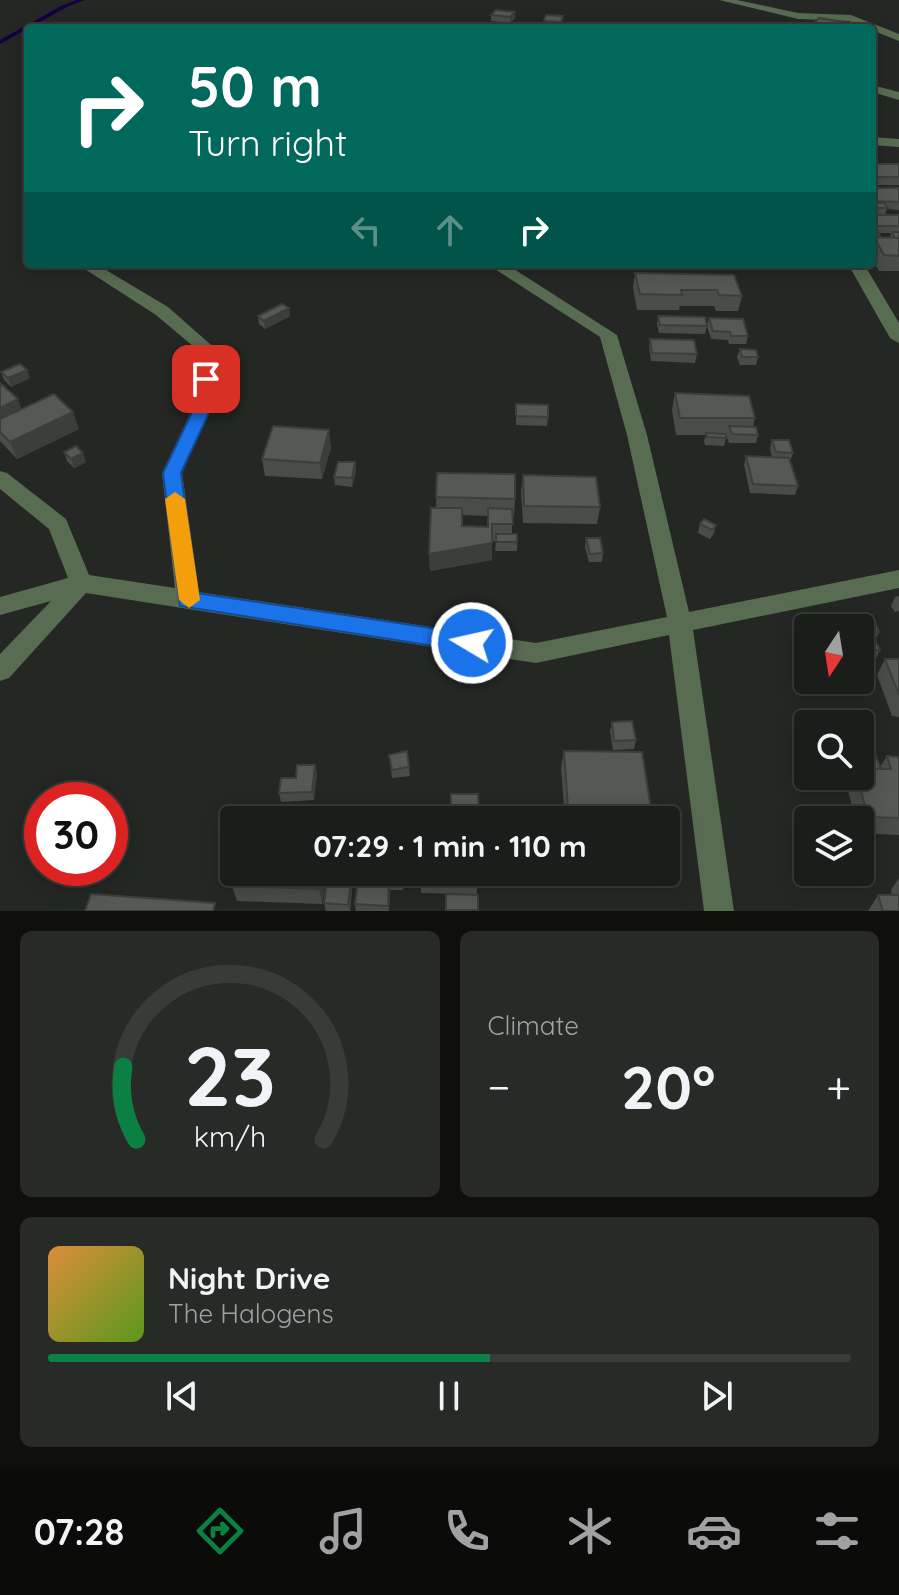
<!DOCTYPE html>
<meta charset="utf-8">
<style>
:root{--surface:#1b1d1a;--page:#282a27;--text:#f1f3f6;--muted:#a0a2a2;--line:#393b39;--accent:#0b8043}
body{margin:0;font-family:Quicksand,sans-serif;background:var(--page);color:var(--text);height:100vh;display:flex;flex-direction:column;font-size:30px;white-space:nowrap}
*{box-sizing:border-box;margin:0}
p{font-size:26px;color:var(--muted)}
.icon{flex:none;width:44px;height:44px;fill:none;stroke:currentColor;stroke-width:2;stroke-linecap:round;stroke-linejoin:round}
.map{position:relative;height:911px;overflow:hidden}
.details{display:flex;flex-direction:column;gap:20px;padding:20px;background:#0f100e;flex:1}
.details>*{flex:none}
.hud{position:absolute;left:24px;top:24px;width:852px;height:244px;border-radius:8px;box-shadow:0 4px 20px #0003,0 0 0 2px var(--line);background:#00695c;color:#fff;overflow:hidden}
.needle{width:52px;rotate:192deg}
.controls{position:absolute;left:794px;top:614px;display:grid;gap:16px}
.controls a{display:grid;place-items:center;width:80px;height:80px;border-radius:8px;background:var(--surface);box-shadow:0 4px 20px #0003,0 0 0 2px var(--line);font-size:40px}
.speed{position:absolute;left:24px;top:782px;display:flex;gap:16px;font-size:40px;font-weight:700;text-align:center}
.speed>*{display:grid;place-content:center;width:104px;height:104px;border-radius:50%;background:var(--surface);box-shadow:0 4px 20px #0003,0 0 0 2px var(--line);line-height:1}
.speed .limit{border:12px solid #d22;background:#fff;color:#111}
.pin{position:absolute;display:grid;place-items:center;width:68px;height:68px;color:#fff;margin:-34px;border-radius:16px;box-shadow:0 4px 12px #0006}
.me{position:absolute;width:88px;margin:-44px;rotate:279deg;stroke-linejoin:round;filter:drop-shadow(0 0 6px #0008)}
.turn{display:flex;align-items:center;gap:28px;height:168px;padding:0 32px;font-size:36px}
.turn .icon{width:104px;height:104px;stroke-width:2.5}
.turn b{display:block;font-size:56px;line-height:68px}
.lanes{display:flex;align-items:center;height:76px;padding:0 32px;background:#0003;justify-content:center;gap:40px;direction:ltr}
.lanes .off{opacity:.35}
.big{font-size:60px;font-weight:700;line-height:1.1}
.details .tile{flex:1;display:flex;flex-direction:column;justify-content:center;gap:12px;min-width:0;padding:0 28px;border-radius:12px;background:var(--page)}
.details .dial{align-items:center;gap:0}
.dial svg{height:208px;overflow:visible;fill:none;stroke:var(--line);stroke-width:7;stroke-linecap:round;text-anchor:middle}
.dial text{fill:var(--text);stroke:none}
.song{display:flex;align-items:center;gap:24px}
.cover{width:96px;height:96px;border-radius:12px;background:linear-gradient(135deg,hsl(30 70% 55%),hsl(90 70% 35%))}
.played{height:8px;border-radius:4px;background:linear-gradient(90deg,var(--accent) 55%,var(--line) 55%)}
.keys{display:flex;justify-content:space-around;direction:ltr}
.heat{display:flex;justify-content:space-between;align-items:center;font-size:44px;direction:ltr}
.details .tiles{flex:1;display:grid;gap:20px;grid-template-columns:1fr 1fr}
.tile:last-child{grid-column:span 2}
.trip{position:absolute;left:220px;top:806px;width:460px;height:80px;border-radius:8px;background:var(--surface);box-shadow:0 4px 20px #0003,0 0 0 2px var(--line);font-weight:700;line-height:80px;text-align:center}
.dock{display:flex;height:128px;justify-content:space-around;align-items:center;background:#0b0c0a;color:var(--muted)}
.dock .icon{width:56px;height:56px}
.dock .current{color:var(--accent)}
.dock b{font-size:36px;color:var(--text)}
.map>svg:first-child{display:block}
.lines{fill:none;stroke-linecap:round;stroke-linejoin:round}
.stream{fill:#160140;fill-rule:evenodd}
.minor{fill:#576c51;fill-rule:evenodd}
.wall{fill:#494d48;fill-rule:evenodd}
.shaded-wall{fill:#3c3e3b}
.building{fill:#555954;stroke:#3c3e3b;stroke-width:2}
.route{fill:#1a73e8;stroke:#114b97;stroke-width:2}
.slow{fill:#f59e0b}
</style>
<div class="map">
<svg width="899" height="911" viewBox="0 0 899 911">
<rect width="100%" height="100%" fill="#242723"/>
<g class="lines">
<!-- stream -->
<path class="stream" d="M77,0H85L67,7L0,44V40L63,5Z"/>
<!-- minor -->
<path class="minor" d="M719,0H737L798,13L851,15L899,34V41L849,21L798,19Z
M872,85L899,92V100L872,92Z
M872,137L899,139V147L872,145Z
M77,264H96L168,307L218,351L212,406L182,473L199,592L536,643L667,617L627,435L600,337L487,264H506L617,335L647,435L689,612L899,570V588L693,630L734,911H704L669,635L536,663L86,593L9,678L0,681V654L51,601L0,615V597L68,578L49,529L0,489V471L7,473L66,519L89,575L175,588L162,473L194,406L200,352L156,315Z
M848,264H864L899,323V343L890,338Z"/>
</g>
<!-- wall -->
<path class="wall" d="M515,12V18L510,23L491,21V15Z
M563,16L561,28L544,27V21Z
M872,164H899V185H874L872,182Z
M872,188H899V210L887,209L885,215H899V271H879L872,259ZM878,233H891L890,238L881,237Z
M635,273L742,296L738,311H716L714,306H680L679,310H637L633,288Z
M289,308L290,316L265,329L259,324L258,316Z
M658,316L707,326L705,334L659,333L657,324Z
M709,318L748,336L746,344H729L728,340L711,339L707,326Z
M650,339L697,354L695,363L651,361L649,347Z
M740,349L758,357L756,365H740L737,357Z
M1,372L30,378L11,387L4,380Z
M0,383L21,409L79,429L17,459L0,441Z
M675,393L755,418L753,427L758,435L756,443H729L726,434V438L724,446L705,445L704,441L706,435H676L672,410Z
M516,404L548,417L547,426L516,425Z
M772,440L793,453L790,461L798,486L795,495L750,493L744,465L746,456L772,457L770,448Z
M331,447L322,479L265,476L262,459Z
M64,452L86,462L74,468L67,461Z
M355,462L356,471L352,487L335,485L334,477Z
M437,473L515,499L514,516H512V534H517V551H495L496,541H492V560L430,571L429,554L436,508ZM462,515L488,516L487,527L462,526Z
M523,475L600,507L597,524L523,523L521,492Z
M700,524L716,525L714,533L710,539L698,533Z
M586,538L603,553L602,562H589L585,547Z
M899,596V611L895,612L891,606L895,597Z
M858,615L879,632L875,640L880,650L876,659H860V628H856L854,624Z
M829,616L851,628H827L825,624Z
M885,659H899V717L892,716L877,675Z
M811,680H836L835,682L814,685Z
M612,722L636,740L634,749L613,750L610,731Z
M564,751L651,809L648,820H565L561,768Z
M389,755L409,767L410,776L392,778Z
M887,756L899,757V835L860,833V820H856L846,784L847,782H846L843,776H860L880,767Z
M317,773L314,800L281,802L279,793L296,778Z
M451,794L479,813V820H451Z
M235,872H327L322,904L237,901L232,886Z
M354,872L350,911H326L324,903Z
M405,872L403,890H390L389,911H356L355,904Z
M477,872V894L421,893V885Z
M899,878V911H868L878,895H892L891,890Z"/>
<!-- shaded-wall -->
<path class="shaded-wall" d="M515,12V18L510,23V17Z
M133,264H148L134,270Z
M289,308L290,316L265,329L264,321Z
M27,370L30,378L11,387L8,378Z
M18,399L24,416L0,428V408Z
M73,412L79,429L17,459L10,442Z
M329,430L331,447L322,479L320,463Z
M83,453L86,462L74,468L71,459Z
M355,462L356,471L352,487V478Z
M492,543V560L430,571L429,554Z
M315,765L317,773L314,800L312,792Z
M322,872H327L322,904L319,889Z
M352,872H354L349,911L348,905Z"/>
<!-- building -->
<path class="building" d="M496,10L515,12L510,17L491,15Z
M546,15L563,16L561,22L544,21Z
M819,18L863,25L861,28L810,27Z
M575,24L583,25L582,28H574Z
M872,164H899V177H876L872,172Z
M872,188H899V202L872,201Z
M872,203H884L888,208H872Z
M872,215H899V226H872Z
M872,231H877L881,237H874L872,241Z
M892,232H899V238H895Z
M874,237L899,238V256L884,255Z
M635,273L734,275L742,296L719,295L717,290H681L682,295L640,294Z
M282,304L289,308L264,321L258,316Z
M658,316L705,317L707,326L660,325Z
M709,318L743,319L748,336H731L730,332L713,331Z
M650,339L694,340L697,354L652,353Z
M740,349L756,350L758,357H742Z
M20,364L27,370L8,378L1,372Z
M0,383L18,399L0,408Z
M675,393L749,396L755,418H680Z
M54,394L73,412L10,442L0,432V419Z
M516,404L548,405V417L516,416Z
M273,426L329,430L320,463L262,459Z
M729,426L756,427L758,435L732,434Z
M706,433L726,434V438L707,437Z
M772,440H789L793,453L776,452Z
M76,446L83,453L71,459L64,452Z
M746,456L789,458L798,486L753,484Z
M338,462H355L352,478L334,477Z
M437,473L515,474V499L436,497Z
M523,475L596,477L600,507L524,506Z
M431,508H462V526L488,527V508L512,509L513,524H492V543L429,554Z
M704,519L716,525L712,530L700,524Z
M496,534H517V542H496Z
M586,538H600L603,553L590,554Z
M858,615H872L879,632L865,633Z
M829,616H847L851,628H834Z
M860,638H874L880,650L864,651Z
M885,659H899V695Z
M632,721L636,740L614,741L612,722Z
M407,751L409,767L392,770L389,755Z
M564,751L642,752L651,809L568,808Z
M860,754H875L881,769L860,768Z
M887,756L899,757V818L868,817L857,776H860V768L891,769Z
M297,765H315L312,792L279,793L281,778H296Z
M451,794H478L479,813H451Z
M278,808L330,810L329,820H276Z
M235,872H322L319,889L232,886Z
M328,872H352L348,905L324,903Z
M359,872H404L403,882H389L388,906L355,904Z
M421,872H477V886L421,885Z
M91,894L215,903L213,911H85Z
M446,894L478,895V910H446Z
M878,895H899V911H883Z"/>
<!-- route -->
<path class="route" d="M206,374L215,379L212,406L181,473L197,593L472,634L480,637L483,643L480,650L472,652L180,606L163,473L195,406L198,379Z"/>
<!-- slow -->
<path class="slow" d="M175,492L185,499L200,600L189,608L179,600L165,499Z"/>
</svg>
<div class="controls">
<a><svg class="needle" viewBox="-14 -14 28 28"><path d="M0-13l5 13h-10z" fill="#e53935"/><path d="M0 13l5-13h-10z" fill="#a0a2a2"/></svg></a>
<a><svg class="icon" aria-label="search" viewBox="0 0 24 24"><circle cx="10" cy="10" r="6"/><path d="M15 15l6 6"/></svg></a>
<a><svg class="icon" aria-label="layers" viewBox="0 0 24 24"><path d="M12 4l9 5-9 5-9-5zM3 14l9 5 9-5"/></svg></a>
</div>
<div class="speed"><div class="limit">30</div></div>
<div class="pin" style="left:206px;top:379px;background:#d93025"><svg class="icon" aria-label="arrive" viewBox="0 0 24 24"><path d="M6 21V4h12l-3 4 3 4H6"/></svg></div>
<svg class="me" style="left:472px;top:643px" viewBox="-20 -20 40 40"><circle r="17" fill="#1a73e8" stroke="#fff" stroke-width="3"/><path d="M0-11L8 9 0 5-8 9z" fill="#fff"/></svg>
<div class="trip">07:29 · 1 min · 110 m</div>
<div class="hud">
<div class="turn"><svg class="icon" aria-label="right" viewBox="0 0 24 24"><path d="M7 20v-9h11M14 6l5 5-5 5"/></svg><div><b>50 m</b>Turn right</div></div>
<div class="lanes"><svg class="icon off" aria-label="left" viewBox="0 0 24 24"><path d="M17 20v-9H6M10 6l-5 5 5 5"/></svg><svg class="icon off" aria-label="ahead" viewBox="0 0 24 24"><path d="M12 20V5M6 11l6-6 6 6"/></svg><svg class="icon" aria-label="right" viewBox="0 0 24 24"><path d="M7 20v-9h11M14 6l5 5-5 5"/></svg></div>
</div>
</div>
<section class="details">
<div class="tiles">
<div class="tile dial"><svg viewBox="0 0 100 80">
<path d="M14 69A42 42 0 1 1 86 69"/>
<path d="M14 69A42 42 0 0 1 9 41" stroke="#0b8043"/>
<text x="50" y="56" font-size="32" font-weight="700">23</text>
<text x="50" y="72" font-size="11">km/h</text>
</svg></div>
<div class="tile"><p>Climate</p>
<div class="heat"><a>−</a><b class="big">20°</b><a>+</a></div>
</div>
<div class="tile">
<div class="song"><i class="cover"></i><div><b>Night Drive</b><p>The Halogens</p></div></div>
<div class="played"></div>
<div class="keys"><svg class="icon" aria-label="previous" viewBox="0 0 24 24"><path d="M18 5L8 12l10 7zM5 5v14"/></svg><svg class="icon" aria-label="pause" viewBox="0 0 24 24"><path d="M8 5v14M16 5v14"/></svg><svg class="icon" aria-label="next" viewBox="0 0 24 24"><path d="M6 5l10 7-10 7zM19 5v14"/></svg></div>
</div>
</div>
</section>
<nav class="dock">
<b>07:28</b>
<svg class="icon current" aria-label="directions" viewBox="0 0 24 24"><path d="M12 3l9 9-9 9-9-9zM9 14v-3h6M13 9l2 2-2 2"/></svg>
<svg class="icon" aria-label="music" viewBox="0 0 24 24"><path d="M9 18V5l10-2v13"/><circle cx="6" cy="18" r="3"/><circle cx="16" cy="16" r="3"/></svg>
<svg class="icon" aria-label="phone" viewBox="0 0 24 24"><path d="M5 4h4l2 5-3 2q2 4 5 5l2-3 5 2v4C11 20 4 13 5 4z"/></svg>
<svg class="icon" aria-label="climate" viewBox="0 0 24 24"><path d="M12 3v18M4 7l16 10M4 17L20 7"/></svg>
<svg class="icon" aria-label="car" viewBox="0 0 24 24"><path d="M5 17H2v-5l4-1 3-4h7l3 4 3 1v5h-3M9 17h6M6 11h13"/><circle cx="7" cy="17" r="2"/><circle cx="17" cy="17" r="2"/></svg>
<svg class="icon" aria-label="filters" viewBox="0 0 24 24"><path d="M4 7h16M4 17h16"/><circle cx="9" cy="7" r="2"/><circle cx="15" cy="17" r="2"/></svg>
</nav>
